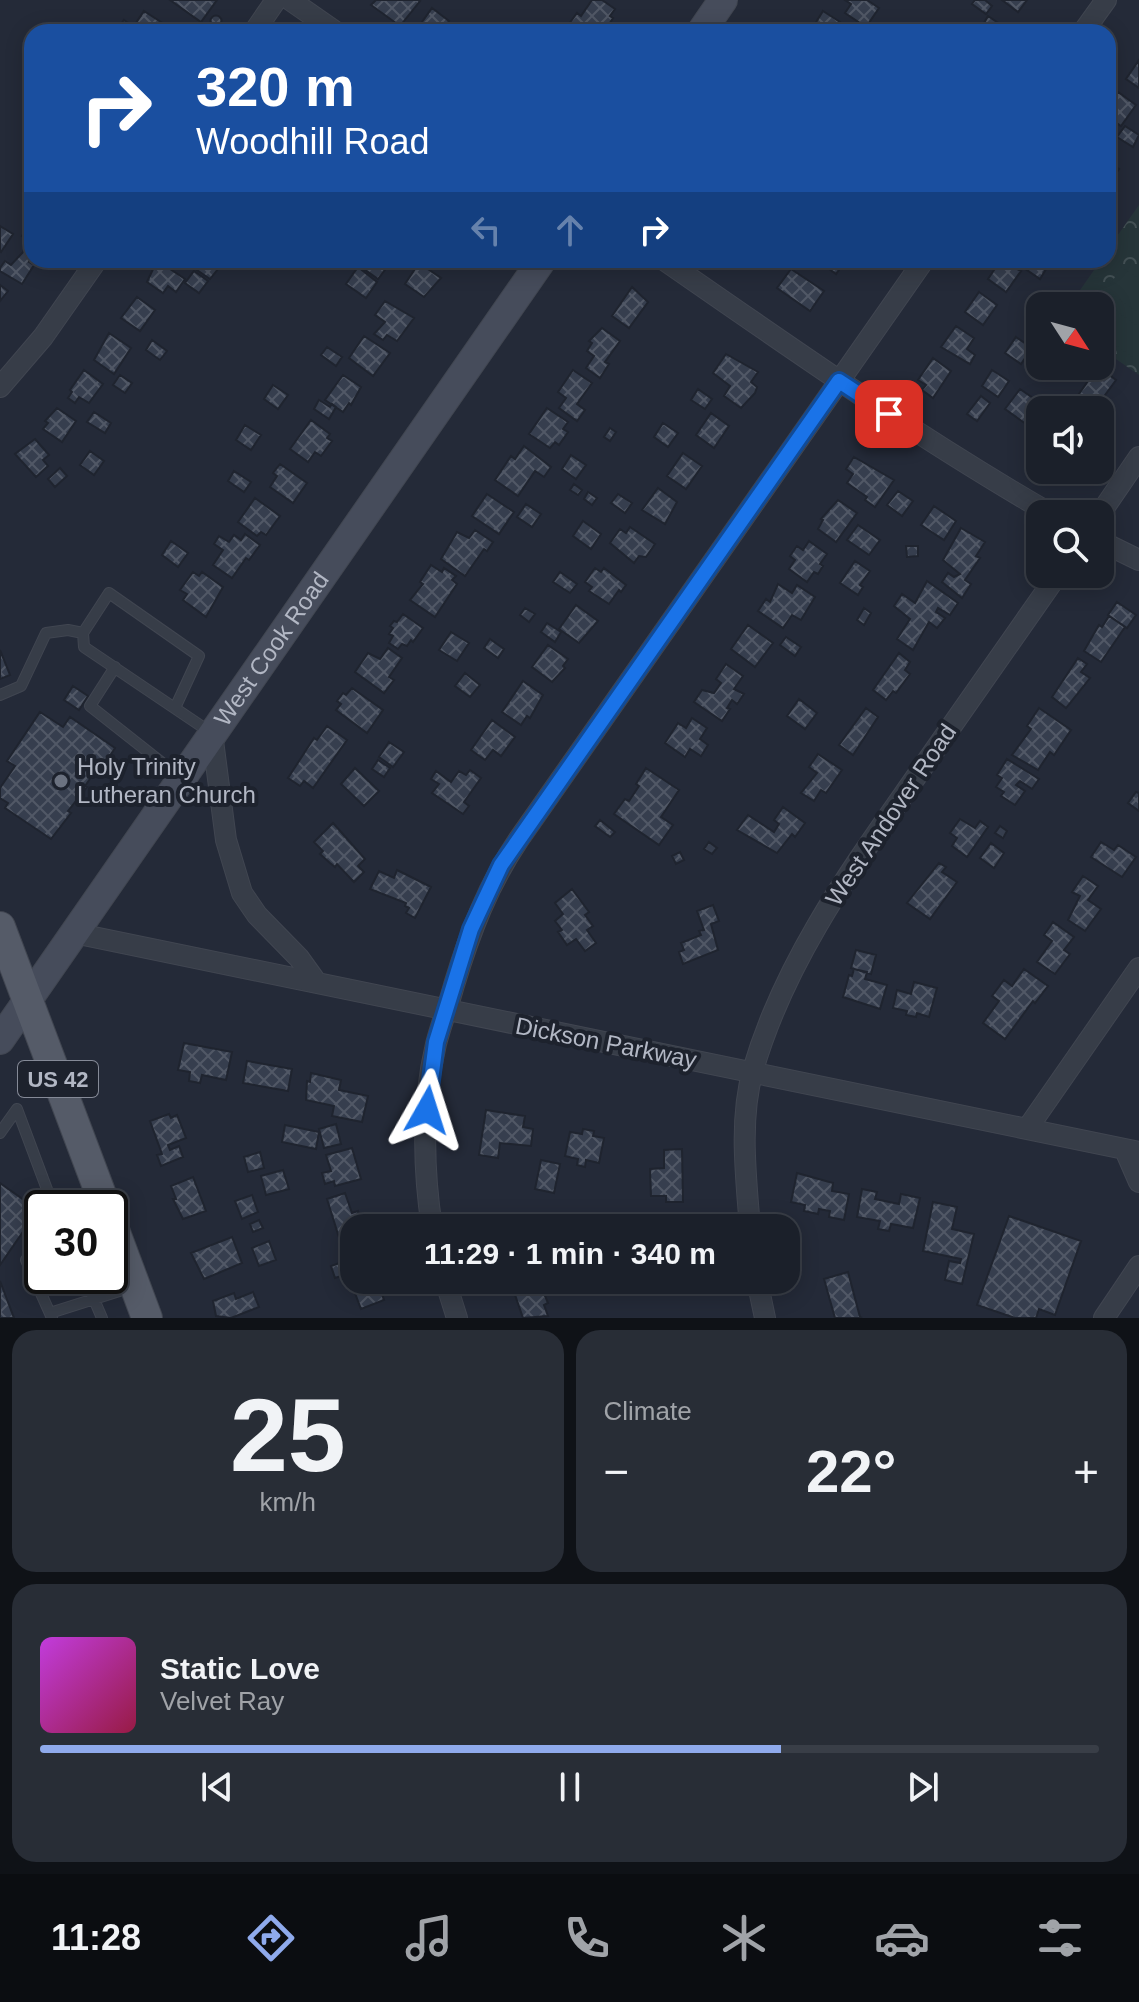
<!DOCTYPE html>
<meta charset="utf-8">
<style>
:root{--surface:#1b202a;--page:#282d36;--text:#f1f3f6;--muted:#a0a3a8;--line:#393e47;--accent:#8faaec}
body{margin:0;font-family:Helvetica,sans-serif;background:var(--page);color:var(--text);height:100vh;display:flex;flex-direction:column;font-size:30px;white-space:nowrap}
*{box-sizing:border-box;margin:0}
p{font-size:26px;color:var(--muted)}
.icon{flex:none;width:44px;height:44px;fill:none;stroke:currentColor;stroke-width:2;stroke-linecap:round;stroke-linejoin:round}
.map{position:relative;height:1318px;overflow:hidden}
.side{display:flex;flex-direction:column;gap:12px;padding:12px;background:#0f1217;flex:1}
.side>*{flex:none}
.hud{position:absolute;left:24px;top:24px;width:1092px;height:244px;border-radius:24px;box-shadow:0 4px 20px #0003,0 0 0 2px var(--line);background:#1a4fa0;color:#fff;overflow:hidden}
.needle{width:52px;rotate:126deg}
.fabs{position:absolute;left:1026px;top:292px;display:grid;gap:16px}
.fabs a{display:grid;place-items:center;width:88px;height:88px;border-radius:16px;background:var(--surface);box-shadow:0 4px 20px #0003,0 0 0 2px var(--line);font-size:40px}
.speed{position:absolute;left:24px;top:1190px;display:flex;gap:16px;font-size:40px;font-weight:700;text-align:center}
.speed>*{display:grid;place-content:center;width:104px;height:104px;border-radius:50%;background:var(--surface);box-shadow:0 4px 20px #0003,0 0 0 2px var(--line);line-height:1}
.speed .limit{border:4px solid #111;border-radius:12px;background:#fff;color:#111}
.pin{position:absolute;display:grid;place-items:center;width:68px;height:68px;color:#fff;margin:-34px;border-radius:16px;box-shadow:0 4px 12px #0006}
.me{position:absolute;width:88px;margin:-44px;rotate:6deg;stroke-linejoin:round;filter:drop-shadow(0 0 6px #0008)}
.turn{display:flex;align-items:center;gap:28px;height:168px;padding:0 40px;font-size:36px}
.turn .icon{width:104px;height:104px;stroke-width:2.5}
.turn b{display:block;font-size:56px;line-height:68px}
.lanes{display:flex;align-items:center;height:76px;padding:0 40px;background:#0003;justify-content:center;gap:40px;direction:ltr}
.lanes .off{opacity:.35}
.big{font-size:60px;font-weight:600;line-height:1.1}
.side .tile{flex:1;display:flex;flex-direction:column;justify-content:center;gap:12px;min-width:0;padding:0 28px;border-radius:24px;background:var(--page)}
.side .dial{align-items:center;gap:0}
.dial b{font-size:104px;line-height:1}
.song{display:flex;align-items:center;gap:24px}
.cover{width:96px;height:96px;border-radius:12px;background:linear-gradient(135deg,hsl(290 70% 55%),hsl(340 70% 35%))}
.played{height:8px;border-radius:4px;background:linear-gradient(90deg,var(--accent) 70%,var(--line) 70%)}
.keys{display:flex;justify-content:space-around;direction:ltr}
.heat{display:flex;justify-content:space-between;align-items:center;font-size:44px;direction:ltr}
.side .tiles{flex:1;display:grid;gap:12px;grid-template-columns:1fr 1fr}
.tile:last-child{grid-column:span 2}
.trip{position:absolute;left:340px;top:1214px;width:460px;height:80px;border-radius:24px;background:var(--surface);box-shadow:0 4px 20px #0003,0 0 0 2px var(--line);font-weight:600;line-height:80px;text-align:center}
.tabs{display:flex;height:128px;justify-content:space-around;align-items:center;background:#0b0d11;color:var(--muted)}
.tabs .icon{width:56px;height:56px}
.tabs .active{color:var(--accent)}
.tabs b{font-size:36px;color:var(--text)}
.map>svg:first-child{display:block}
.forest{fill:url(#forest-crowns)}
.garden{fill:#263539}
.building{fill:url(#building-cross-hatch);stroke:#1f242f;stroke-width:2}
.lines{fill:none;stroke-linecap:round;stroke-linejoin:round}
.lane-casing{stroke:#414651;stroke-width:12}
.street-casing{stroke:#414651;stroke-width:22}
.secondary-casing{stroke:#414651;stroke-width:30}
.primary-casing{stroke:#414651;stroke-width:32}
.lane{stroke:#373d48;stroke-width:10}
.street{stroke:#373d48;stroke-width:20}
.secondary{stroke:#464c5b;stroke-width:28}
.primary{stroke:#555b68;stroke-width:30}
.route-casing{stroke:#114b97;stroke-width:20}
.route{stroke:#1a73e8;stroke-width:14}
.worship-dot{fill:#6b7280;stroke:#1d222d;stroke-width:3}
.labels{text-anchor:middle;stroke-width:8;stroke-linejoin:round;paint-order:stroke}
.shield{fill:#1d222d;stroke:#858a97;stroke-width:2}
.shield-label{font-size:22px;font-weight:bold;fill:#b2b7c4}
.street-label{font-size:24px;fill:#b2b7c4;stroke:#1d222d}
.poi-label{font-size:24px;fill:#b2b7c4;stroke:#1d222d;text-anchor:start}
</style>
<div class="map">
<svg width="1139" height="1318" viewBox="0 0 1139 1318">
<defs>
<pattern id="forest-crowns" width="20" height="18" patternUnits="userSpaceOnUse" patternTransform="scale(2)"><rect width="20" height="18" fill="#263539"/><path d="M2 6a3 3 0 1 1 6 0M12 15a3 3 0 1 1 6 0" fill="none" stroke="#435054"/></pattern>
<pattern id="building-cross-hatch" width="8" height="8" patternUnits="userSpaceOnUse" patternTransform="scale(2)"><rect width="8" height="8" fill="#363e4e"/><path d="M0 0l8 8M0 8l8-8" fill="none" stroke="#515866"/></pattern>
</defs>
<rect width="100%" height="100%" fill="#242a38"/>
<!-- forest -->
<path class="forest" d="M1139,205V375L1100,348V306H1069L1101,260H1108V249Z"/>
<!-- garden -->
<path class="garden" d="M1122,267L1139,279V313L1106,290Z
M1099,299L1139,327V353L1135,359L1100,334V306H1095Z"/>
<!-- building -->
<path class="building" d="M170,0H217L201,22Z
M376,0H418L420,1L400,26L371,5Z
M592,0H602L615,9L610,16L613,18L606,29L603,27L600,31L580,32L569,24L577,13L581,16Z
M845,0H867L879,8L866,27L845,13L851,4Z
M975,0H985L992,6L986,14L972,4Z
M1002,0H1027L1018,12Z
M432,8L449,21L442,32H436L422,22Z
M144,11L164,24L170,23L184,32H144L134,26Z
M823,11L840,22L834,32H810Z
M210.5 21a5.5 5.5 0 1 1 11 0a5.5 5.5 0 1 1-11 0Z
M988,16L1007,29L1005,32H979Z
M124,20L132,26L127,32L118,28Z
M1139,60V88L1126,79Z
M1118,92L1136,105L1121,126L1108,117V106Z
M1125,126L1139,135L1133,147L1117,137Z
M1108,162L1119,169L1111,180L1108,178Z
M32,221V243L22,236Z
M0,226L13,234L1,252L0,251Z
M24,251L32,257L29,262L34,265L22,284L0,271V268L5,261L11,265Z
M199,260H205L218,269L210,279L194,268Z
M360,260H377L387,267L378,279L357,264Z
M821,260H846L836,274L820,262Z
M1001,260L1021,271L1006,292L988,279Z
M1030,260L1046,269L1040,279L1024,268Z
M161,263L185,279L176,292L168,286L163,293L147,282L154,267L156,269Z
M419,263L441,278L424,297L405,284Z
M358,267L377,282L366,298L346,284Z
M791,269L824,291L810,311L777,288Z
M194,271L208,281L199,293L185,283Z
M0,285L8,291L0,301Z
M632,287L648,302L629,328L612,316Z
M979,292L997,305L983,325L965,312Z
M137,297L155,310L140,331L121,318Z
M385,301L414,318L397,341L387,335L383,340L374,334L385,322L375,315Z
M1039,303L1043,306H1040V328L1028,319Z
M956,326L974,338L967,349L975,355L970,364L941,347Z
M602,328L620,341L605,362L609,364L600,378L586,368L594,356L587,351L592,343L589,341Z
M109,333L131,348L114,374L94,360Z
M364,336L390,353L373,376L349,358Z
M1016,337L1032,348L1021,364L1005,353Z
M152,340L167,351L160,360L146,350Z
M327,347L342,357L336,366L321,355Z
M726,354L758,372L751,382L757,387L755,393L741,408L724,396L730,386L713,373Z
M1100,354L1112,362L1105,372L1116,380L1097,406L1079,394L1097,368L1095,366H1100Z
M933,358L951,371L933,398L922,390L926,385L918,380Z
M84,370L103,384L89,403L79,397L75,403L68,398L72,392L70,390Z
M573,370L592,383L577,404L585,410L577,421L559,408L566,398L558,392Z
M992,370L1009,381L998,397L982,386Z
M120,375L132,383L125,393L113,385Z
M343,375L361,387L351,405L349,403L343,412L325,400Z
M273,385L288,395L278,409L264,399Z
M698,389L712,399L705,409L691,400Z
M1020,389L1050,410H1040V434L1005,409Z
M981,396L990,403L977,421L967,414Z
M319,400L330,407L332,404L336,407L329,419L314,409Z
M57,408L76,421L62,442L43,429L48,423L45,421Z
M547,408L568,422L563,429L568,432L559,445L555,442L550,448L529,434Z
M94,412L111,423L105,433L87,422Z
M711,413L729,426L714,448L696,435Z
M311,420L330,434L327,438L332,441L321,456L315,452L308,462L290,449Z
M663,423L678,433L668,447L654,437Z
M245,425L261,435L251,450L236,440Z
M610,428L616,432L610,441L604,437Z
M35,439L49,455L43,460L48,466L36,477L15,454Z
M524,446L551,467L544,477L535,471L518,496L495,480L511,456L515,459Z
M90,451L104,461L94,475L80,465Z
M683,453L702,466L686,489L667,476Z
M571,455L586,465L576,479L562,469Z
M854,457L894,480L875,507L865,500L867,497L847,483L853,474L846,469Z
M280,464L307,483L293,503L270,487L277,476L273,473Z
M60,468L67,476L55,487L48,479Z
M234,471L251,482L244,492L228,481Z
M574,484L582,490L578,495L570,490Z
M658,488L677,502L665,524L642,510Z
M898,491L913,501L902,516L887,505Z
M588,492L597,498L592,505L584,499Z
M487,494L514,512L499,534L472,516Z
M618,494L632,503L625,513L611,503Z
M255,498L280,516L266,535L261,532L257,536L238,522Z
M838,500L857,513L836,542L818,529L823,520L821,519Z
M526,504L541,514L532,527L517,517Z
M934,506L956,521L944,540L921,525Z
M583,521L601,534L591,549L573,536Z
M858,525L880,540L869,555L847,540Z
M630,527L655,544L646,557L639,556L634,563L610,543L620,529L626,533Z
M961,528L985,542L976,556L980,558L965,580L971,584L962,598L942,582L948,573L954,577L960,574L943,560Z
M475,530L493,542L487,551L484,549L465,576L441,559L457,532L469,538Z
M245,534L260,545L249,560L246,558L232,578L213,565L223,550L214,544L219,536L229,542L234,535L241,540Z
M171,541L188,553L178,567L162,555Z
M809,541L827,554L820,564L823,566L818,574L814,572L807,582L789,569L795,560L790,556L797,546L803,550Z
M906,546H918V556L907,557Z
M855,561L870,571L860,585L863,587L858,595L840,583Z
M431,565L442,572L444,568L456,576L452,580L457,584L435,617L410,600L423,584L420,582Z
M595,568L601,572L604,568L626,585L621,592L619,590L609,604L589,591L592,587L585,582Z
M193,572L199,576L202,572L223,587L206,617L183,600L187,594L180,590Z
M560,572L577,584L570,593L553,582Z
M927,581L958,603L950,615L938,608L936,612L945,618L937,628L929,622L913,650L897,639L910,619L894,606L902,594L915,603Z
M778,584L792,593L797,585L815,597L801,620L792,615L783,628L758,611L766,599L770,602Z
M1117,602L1136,615L1127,628L1108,615Z
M576,605L598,621L579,643L559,629Z
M525,608L535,614L529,622L520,615Z
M864,608L871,613L864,625L857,620Z
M403,614L423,628L413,642L411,640L407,646L402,644L398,649L389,643L393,636L389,634L393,628L390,626L394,621L397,622Z
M1109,616L1125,627L1101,662L1084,651L1099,625L1102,627Z
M547,623L561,632L555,642L541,632Z
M748,625L773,643L755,667L731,649Z
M451,632L469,643L457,661L439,650Z
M786,637L801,647L795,656L780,645Z
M490,639L504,649L498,658L484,648Z
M548,645L568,659L563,666L565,668L552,682L532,667Z
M388,648L402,658L389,677L394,680L384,693L355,672L368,653L380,659Z
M0,650L10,675L0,679Z
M899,653L910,662L905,670L910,674L896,693L893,691L886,700L873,690Z
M1078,658L1087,664L1081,672L1090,678L1066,708L1052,697Z
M726,664L743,676L734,689L744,694L737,704L732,700L727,708L730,709L722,721L694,702L702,690L714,693L721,683L716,679Z
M465,673L480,685L470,697L455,686Z
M523,681L543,695L530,718L527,716L521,725L502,712Z
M73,686L88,696L79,710L64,700Z
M352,688L383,710L367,733L336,710L341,704L337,701L343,693L346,695Z
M799,699L817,713L805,729L787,716Z
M866,708L878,717L853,755L839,745Z
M1039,708L1071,730L1054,755L1050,752L1038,770L1012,755L1031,729L1027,726Z
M40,712L63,727L70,717L115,748L104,765L101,763L85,786L87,787L68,811L71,813L51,839L5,808L8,803L0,798V788L15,766L7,761Z
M692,718L707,728L700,739L708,745L701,756L690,749L685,757L665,743L678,723L686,728Z
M492,720L515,737L501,756L493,750L485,760L471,750Z
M327,726L347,740L313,788L304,781L300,786L288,778L314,738L317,740Z
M389,742L404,752L393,767L379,757Z
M818,754L842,770L826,793L821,790L814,801L801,793L817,773L809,767Z
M1007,759L1039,779L1032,789L1020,781L1016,785L1025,791L1015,805L1001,796L1004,792L996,787L1002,778L997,775Z
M378,760L390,768L384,777L372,769Z
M355,768L379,791L364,806L341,784Z
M646,768L679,790L661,817L673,825L659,845L614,814L625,799L629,801L639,786L636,784Z
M470,770L481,778L464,802L469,806L463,814L432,793L439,784L431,779L436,771L451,782L459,771L466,775Z
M1136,792L1139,793V811L1128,803Z
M783,807L805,823L795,837L792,834L777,853L737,830L748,815L774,832L779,824L774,820Z
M960,819L975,828L980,821L988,827L967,857L952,846L957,838L950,833Z
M600,820L615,832L610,837L595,826Z
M333,823L365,859L358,866L364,872L354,882L337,864L335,867L330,863L320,854L323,851L314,842Z
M1000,826L1007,831L1003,838L995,833Z
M709,842L717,848L712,854L704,849Z
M1101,842L1114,850L1118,845L1136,857L1122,877L1091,857Z
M991,843L1004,853L994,868L980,858Z
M680,852L684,860L676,864L672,856Z
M939,863L946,867L942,872L957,882L930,919L907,903Z
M397,870L431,887L415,918L406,913L409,908L405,906L406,903L370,889L379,871L394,878Z
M1083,876L1098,886L1088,900L1101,909L1085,931L1068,920L1080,896L1072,892Z
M572,889L589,912L585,915L593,926L587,930L596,943L585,951L576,939L567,945L558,932L562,930L555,921L563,914L555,903Z
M713,905L719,921L711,924L718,950L683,964L679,952L684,950L681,943L701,935L699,931L704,930L697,911Z
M1053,922L1074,937L1064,950L1070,954L1055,974L1037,962L1052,941L1044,935Z
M856,950L876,955L871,974L851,968Z
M854,969L867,972L865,979L887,985L880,1009L843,997L849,975L852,976Z
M1024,969L1048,986L1035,1003L1033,1001L1005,1039L983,1023L999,1001L992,996L1004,980L1012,986Z
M914,982L937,988L929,1017L917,1013L916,1017L906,1015L907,1011L893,1008L897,990L911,994Z
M184,1043L232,1052L226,1080L202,1075L200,1083L189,1081L190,1072L178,1070Z
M247,1061L292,1069L288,1091L243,1083Z
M311,1073L341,1080L339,1090L368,1096L362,1122L332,1116L334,1106L306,1100L307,1081L310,1082Z
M486,1110L525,1116L523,1127L533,1129L531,1146L500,1143L498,1158L479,1155Z
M169,1114L171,1118L177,1115L186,1138L168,1145L170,1150L179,1146L183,1157L161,1166L157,1155L162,1154L150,1121Z
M336,1124L341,1144L324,1148L319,1129Z
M285,1125L319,1132L316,1149L282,1142Z
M583,1129L594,1131L593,1136L604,1138L599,1163L586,1160L585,1167L577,1165L578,1159L565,1156L570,1132L582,1134Z
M352,1148L361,1179L335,1186L334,1181L325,1184L322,1173L331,1171L326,1155Z
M682,1149L683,1202H666V1196H651L650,1169L664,1168V1150Z
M260,1152L264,1168L248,1172L244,1157Z
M541,1160L560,1164L554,1193L535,1189Z
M283,1170L289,1189L266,1195L261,1176Z
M797,1173L833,1183L832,1191L849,1194L844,1220L829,1217L830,1211L819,1209L818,1214L804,1211L805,1205L791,1202Z
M193,1177L206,1211L183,1219L173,1199H176L171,1186Z
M0,1183L38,1210L0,1265Z
M862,1189L877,1192L875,1199L899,1204L901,1194L920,1198L913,1228L891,1224L889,1231L878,1229L880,1221L857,1217Z
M345,1193L352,1213L358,1211L363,1228H354V1243L342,1247L327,1199Z
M252,1195L258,1212L242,1219L235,1201Z
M933,1202L957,1207L952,1229L974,1234L962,1284L945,1280L949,1261L960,1263L961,1259L923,1251Z
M1009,1216L1081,1241L1055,1315L1039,1309L1036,1318H1015L977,1305Z
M259,1220L263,1228L253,1232L250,1224Z
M232,1237L242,1263L204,1279L191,1253Z
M269,1241L276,1260L259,1266L252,1248Z
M348,1260L354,1280H377L384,1300L361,1309L353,1288L349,1289L344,1275L335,1278L331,1266Z
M848,1272L860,1317L862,1318H835L824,1279Z
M528,1280H538L541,1290L539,1291H543L548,1303L544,1305L548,1316L523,1318L512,1286Z
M0,1281L14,1318H0Z
M253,1292L259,1307L231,1318L216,1316L213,1301L234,1293L236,1299Z"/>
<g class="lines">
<defs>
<path id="lane" d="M115,667L90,706L180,777
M0,695L21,686L46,633L68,630L83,633
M175,708L199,656L109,593L83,633L84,647L210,732
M0,1133L17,1109L54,1208
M42,1239L26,1260L52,1318
M84,1276L102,1318
M50,1313L132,1287"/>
<path id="street" d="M290,0L336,32
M254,32L276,0
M1083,32L1106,0
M664,260C791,348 917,437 1051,514
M0,387L43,337L97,260
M1100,514L1139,457
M1100,541L1139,560
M212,733L226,840L242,893L257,915L299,958L317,983
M74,933L1139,1152
M1027,1129L1139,968
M1125,1150L1139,1182
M432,1228C423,1168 422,1103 436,1044C441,1024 449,1004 454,985C470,932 488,885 519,839L924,260
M750,1228C746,1177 739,1120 753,1070C784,963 848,874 911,784C960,714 1009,644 1058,574
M445,1280L457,1318
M757,1280L765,1318
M1104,1318L1139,1266"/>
<g id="secondary">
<path d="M701,32L723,0"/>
<path id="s1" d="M0,1040L542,260"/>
</g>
<path id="primary" d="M0,927L106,1208
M110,1219L147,1318"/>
</defs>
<!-- lane casing -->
<use href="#lane" class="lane-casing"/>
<!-- street casing -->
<use href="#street" class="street-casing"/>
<!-- secondary casing -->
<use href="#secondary" class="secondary-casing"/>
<!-- primary casing -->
<use href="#primary" class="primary-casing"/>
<!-- lane -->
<use href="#lane" class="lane"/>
<!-- street -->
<use href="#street" class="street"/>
<!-- secondary -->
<use href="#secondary" class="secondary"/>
<!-- primary -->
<use href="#primary" class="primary"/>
</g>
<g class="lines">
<defs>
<path id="route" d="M427,1110L436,1042L471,929L501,865L839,381L889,414"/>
</defs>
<!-- route casing -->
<use href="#route" class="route-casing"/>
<!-- route -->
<use href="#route" class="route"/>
</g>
<!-- markers -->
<circle class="worship-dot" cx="61" cy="781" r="8"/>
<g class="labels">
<!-- shield labels -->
<rect class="shield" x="18" y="1061" width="80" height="36" rx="6"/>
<g class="shield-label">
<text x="58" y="1087">US 42</text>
</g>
<!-- street labels -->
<g class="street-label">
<text dy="8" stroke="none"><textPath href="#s1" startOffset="476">West Cook Road</textPath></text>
<text transform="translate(891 815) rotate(-56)" y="8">West Andover Road</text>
<text transform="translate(606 1043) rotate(11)" y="8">Dickson Parkway</text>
</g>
<!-- poi labels -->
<g class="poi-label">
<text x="77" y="775">Holy Trinity<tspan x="77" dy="28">Lutheran Church</tspan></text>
</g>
</g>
</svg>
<div class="fabs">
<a><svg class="needle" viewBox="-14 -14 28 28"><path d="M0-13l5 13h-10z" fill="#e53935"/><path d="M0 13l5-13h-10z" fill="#a0a3a8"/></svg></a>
<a><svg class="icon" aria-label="sound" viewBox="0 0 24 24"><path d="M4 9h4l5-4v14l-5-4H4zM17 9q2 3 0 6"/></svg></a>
<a><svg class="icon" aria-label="search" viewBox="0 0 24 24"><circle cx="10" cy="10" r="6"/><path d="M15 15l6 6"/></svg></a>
</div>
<div class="speed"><div class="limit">30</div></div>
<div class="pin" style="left:889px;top:414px;background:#d93025"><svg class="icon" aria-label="arrive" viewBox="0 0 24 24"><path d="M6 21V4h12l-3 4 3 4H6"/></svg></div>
<svg class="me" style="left:427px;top:1110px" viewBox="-20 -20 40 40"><path d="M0-17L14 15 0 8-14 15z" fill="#1a73e8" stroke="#fff" stroke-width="4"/></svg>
<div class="trip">11:29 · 1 min · 340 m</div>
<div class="hud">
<div class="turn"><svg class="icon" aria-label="right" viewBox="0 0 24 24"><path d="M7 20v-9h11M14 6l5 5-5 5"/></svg><div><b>320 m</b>Woodhill Road</div></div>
<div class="lanes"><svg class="icon off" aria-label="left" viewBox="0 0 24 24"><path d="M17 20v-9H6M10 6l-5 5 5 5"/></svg><svg class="icon off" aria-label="ahead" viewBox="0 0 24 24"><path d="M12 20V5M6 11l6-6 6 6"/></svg><svg class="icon" aria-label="right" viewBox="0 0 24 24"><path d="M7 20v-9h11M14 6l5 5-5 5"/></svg></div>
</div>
</div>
<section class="side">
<div class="tiles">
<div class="tile dial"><b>25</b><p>km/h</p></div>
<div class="tile"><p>Climate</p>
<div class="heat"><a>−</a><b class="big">22°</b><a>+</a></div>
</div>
<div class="tile">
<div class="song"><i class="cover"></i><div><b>Static Love</b><p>Velvet Ray</p></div></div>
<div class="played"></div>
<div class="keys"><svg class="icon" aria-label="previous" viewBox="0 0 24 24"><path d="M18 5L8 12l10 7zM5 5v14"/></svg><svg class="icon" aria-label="pause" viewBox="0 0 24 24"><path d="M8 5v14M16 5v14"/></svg><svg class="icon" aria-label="next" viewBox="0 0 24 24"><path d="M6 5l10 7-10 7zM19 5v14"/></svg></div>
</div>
</div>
</section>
<nav class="tabs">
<b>11:28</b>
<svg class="icon active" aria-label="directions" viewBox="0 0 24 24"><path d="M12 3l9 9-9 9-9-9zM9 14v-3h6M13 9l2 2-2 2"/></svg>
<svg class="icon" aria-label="music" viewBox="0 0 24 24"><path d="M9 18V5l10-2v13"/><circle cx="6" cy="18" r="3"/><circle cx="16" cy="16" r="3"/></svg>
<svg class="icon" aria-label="phone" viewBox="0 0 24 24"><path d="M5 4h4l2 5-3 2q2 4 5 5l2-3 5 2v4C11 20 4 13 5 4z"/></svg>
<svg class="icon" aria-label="climate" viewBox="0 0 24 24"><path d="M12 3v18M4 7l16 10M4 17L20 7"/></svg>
<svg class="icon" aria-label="car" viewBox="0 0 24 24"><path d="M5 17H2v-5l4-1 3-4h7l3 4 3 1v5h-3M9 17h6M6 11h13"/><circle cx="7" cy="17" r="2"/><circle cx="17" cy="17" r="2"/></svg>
<svg class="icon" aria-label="filters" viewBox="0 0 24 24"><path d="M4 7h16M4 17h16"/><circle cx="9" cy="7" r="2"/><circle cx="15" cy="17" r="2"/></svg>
</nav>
